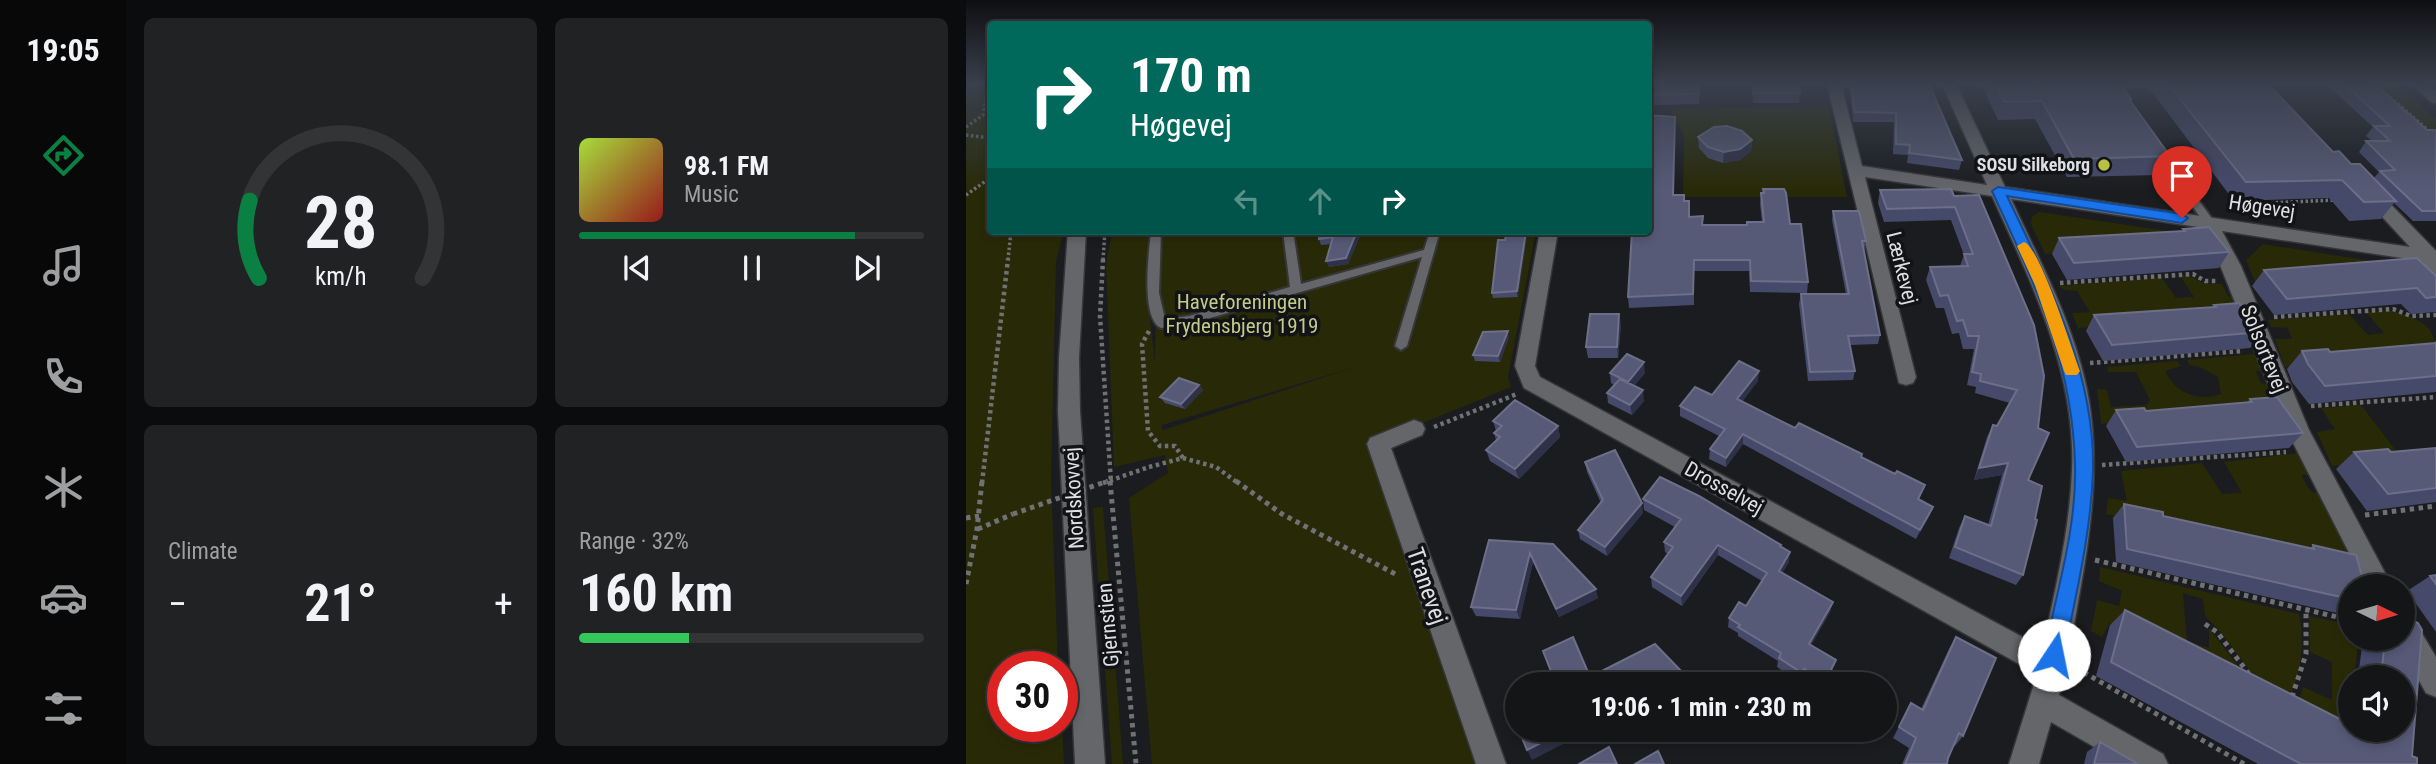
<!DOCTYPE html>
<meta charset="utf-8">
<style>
:root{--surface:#141517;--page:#212224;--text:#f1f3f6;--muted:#9d9fa1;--line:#333436;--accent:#0b8043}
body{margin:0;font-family:"Roboto Condensed",sans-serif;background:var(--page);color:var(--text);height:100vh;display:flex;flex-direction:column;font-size:26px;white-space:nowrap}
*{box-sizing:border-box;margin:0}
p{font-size:23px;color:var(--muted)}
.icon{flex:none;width:38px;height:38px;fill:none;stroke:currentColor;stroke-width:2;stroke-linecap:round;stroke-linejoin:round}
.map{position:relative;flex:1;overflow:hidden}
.side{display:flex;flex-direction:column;gap:18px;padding:18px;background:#0b0c0d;width:840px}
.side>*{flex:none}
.top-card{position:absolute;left:21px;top:21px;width:665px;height:214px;border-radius:7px;box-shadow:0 4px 10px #0003,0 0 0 2px var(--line);background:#00695c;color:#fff;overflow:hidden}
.needle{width:46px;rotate:95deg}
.tools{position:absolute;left:1372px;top:574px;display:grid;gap:14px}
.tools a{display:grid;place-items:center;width:77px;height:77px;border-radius:50%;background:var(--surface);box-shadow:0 4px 10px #0003,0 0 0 2px var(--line);font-size:35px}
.speed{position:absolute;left:21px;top:651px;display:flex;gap:14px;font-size:35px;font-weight:700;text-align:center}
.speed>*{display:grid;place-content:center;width:91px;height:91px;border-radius:50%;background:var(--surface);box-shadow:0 4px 10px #0003,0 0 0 2px var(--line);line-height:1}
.speed .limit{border:10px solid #d22;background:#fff;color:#111}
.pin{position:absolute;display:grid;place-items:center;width:60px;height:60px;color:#fff;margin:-72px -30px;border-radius:50% 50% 50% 0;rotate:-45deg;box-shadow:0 0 7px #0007}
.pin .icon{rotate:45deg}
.me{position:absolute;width:77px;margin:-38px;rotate:11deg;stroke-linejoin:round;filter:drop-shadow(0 0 5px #0008)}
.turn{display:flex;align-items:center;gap:24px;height:147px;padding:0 28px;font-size:32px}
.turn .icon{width:91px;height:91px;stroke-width:2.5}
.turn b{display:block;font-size:49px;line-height:60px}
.lanes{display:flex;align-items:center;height:66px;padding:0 28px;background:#0003;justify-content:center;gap:35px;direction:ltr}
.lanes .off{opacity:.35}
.big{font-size:52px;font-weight:700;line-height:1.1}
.side .widget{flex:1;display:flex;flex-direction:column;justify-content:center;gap:10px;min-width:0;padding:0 24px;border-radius:10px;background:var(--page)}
.side .dial{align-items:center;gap:0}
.dial svg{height:182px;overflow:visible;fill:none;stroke:var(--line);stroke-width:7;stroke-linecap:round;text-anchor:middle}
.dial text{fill:var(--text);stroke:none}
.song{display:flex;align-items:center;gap:21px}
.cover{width:84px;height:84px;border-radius:10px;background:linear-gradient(135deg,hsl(80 70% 55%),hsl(0 70% 35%))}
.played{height:7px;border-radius:4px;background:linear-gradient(90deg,var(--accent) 80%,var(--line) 80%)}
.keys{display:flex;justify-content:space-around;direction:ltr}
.heat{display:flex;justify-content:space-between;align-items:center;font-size:38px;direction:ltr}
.charge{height:10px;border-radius:5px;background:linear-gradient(90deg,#34c759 32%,var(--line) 0)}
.side .tiles{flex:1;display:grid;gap:18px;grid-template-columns:repeat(2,1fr)}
.trip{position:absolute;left:539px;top:672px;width:392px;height:70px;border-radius:35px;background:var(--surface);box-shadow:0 4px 10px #0003,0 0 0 2px var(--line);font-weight:700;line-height:70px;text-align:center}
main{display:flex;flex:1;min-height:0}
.dock{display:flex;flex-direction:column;width:126px;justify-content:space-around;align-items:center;background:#080809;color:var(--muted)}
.dock .icon{width:49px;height:49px}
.dock .on{color:var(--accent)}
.dock b{font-size:32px;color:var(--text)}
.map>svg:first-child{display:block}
.green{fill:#282a07;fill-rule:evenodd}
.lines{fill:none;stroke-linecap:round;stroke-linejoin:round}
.lane-casing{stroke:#363639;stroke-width:4}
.street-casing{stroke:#363639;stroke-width:3}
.secondary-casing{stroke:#363639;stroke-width:3}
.path-far2{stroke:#707174;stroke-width:3.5;stroke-dasharray:2.5 2.5;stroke-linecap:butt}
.path-far1{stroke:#707174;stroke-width:4.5;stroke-dasharray:3.5 3.5;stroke-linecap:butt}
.path{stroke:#707174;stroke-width:5;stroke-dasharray:4.5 4.5;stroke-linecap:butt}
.lane{fill:#65666a;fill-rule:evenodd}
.street{fill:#65666a;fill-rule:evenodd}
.secondary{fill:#65666a;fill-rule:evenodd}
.path-bridge-far1{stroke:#707174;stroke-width:4.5;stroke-dasharray:3.5 3.5;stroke-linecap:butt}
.path-bridge{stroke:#707174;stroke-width:5;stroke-dasharray:4.5 4.5;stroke-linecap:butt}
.wall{fill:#464a6a}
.shaded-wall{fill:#2e3147}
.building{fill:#575a77;stroke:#6c6f87;stroke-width:2}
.route{fill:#1a73e8;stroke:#114b97;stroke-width:2}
.slow{fill:#f59e0b}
.poi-dot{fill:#b9c046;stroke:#121316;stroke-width:2.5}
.labels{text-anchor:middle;stroke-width:7;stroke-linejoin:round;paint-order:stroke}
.far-poi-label{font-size:18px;font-weight:bold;fill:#dedfe1;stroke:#121316;text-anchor:end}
.street-label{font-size:21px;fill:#dedfe1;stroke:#121316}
.park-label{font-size:21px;fill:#c4ca87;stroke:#121316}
.near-street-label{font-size:24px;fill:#dedfe1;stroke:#121316}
</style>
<main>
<nav class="dock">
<b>19:05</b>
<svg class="icon on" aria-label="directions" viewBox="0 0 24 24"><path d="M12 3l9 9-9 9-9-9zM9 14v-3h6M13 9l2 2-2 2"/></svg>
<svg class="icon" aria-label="music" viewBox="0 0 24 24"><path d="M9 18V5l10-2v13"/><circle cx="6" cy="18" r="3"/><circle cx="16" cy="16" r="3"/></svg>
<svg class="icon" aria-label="phone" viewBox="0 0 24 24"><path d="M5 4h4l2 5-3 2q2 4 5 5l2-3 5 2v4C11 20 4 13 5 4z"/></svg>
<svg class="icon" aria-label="climate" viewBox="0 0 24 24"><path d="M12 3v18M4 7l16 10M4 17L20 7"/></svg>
<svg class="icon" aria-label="car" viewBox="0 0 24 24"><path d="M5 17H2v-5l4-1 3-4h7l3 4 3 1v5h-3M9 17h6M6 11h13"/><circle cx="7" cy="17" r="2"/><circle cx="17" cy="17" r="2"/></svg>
<svg class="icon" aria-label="filters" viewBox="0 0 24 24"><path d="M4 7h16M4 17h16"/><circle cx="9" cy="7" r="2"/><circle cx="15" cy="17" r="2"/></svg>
</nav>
<section class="side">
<div class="tiles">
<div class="widget dial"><svg viewBox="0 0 100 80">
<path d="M14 69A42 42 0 1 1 86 69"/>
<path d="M14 69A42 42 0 0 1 10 35" stroke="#0b8043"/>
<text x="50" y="56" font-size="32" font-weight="700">28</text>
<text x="50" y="72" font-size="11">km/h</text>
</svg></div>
<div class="widget">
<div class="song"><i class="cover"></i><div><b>98.1 FM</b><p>Music</p></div></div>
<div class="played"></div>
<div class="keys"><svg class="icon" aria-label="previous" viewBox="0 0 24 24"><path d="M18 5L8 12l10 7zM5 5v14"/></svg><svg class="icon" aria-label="pause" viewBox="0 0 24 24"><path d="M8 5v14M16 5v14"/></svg><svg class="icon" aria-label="next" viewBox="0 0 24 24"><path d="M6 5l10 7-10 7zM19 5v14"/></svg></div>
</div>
<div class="widget"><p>Climate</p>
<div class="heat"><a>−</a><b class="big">21°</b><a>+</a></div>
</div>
<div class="widget"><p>Range · 32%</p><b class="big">160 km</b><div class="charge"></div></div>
</div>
</section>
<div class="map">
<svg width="1470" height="764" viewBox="0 0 1470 764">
<rect width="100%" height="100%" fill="#1b1c1f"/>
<!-- green -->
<path class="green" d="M0,84H24V231H98L90,261L85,479L92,667H37V726H96L98,764H0Z
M1410,84H1433L1470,120V138Z
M863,107L881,197H717L718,136L704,109Z
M1073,212L1222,234L1225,242L1079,254L1065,224L1066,217Z
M146,231H189L183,311L189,363L191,231H570L542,377L545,387L403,445L511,764H186L163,498L202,473L199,455L148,467L140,264ZM389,367L197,430L196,429V425Z
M1297,244L1425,264L1290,284L1280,260Z
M1222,275L1238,284H1256L1262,296L1271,298L1265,317L1112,328L1106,313L1124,312L1111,291L1099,290L1092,286L1196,278L1210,298L1228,297L1215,277Z
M1427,311C1450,319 1470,323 1470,352L1319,367L1309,339H1326L1322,328L1305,327L1302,320L1383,314L1402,335L1418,333L1400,312Z
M1288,354L1297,371H1290L1295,383L1302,385L1318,423L1301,408L1135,424L1131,389L1141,390L1145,407L1181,405L1184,400L1170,372H1142L1141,367L1211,361L1215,366L1199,371C1209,393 1232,402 1255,394L1252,377L1234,367L1223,365L1221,360Z
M1395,405L1438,461L1366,466L1351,432L1369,429L1355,408Z
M1333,453L1343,475H1335L1345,492L1352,493L1399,586H1384L1353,559L1140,514L1142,498L1161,501L1155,471L1236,463L1256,494L1276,493L1258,462Z
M137,507L157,764H146L127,508Z
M1134,567L1333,614C1339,645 1336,684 1314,709L1252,629L1239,616L1237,599L1217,593L1221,641L1243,648V628L1299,702L1144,623L1136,637L1125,631L1131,600L1153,606L1156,591L1133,581Z
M1343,616L1384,625V639H1393L1388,677H1384V709L1380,747L1328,717L1337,687L1366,700V662L1344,652Z"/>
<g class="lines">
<defs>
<path id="lane" d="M1192,148L1195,149L1247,220V224H1239L1187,151Z
M185,231H195L193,293L199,319L223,316L324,287L317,231H327L335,284L458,250L464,231H474L441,346L435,350L429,346L456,257L223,324L195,328C174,318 183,252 185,231Z"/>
<path id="street" d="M861,84H875L896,166L1021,185L976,84H990L1039,187L1444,247L1397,196L1395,192L1397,188H1409L1470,251V278L1463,276L1456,261L1256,231L1275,266L1343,430L1426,586H1400L1321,431L1239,228L1045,199C1070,253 1099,307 1115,365C1137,442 1127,520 1113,597C1107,630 1102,663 1093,695L1197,754L1202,764H1158L1085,722L1073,764H1043L1071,674L558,388L549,366L574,231H592L569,366L574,377L1077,648C1089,589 1104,530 1106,469C1110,372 1065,282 1026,196L899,177L950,377L947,383L940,385L933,383Z
M448,420L456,423L459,429L456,435L425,448L540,764H510L401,444L404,438Z
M1437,613L1446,617L1470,657V697L1460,693L1430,639H1437Z"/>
<path id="secondary" d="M1446,84H1462L1470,91V103L1465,102Z
M102,231H120L113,358L114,411L139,764H109L92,411L93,358Z"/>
</defs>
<!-- lane casing -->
<use href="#lane" class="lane-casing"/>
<!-- street casing -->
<use href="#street" class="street-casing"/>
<!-- secondary casing -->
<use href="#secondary" class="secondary-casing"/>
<!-- path-far2 -->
<path class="path-far2" d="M1409,84L1470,137
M0,127L17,115L23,84
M0,135L24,138
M0,195L24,178
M1311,216L1301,203L1370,200
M42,260L45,231
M137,260L139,231"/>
<!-- path-far1 -->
<path class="path-far1" d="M137,259L134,316L145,483
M1094,283L1227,274L1239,281H1251
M1308,317L1427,309L1445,316L1470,315
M183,331L176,344L182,431L194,446H209L217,458
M1124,363L1276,351
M1345,406L1470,397
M468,427L551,394
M1136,465L1320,452
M183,467L217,458L250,467L272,483
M16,483L42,259"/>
<!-- path -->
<path class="path" d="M144,481L170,764
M270,481L316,514L433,576
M1399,515L1470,506
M0,518L13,516
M12,529L47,514
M1129,560L1384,620
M0,584L11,529L16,481
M1239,624L1251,632L1283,674
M1110,668L1278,764
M1326,697L1340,654V610"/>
<!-- lane -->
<use href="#lane" class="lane"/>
<!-- street -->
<use href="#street" class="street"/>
<!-- secondary -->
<use href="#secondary" class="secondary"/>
<!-- path-bridge-far1 -->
<path class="path-bridge-far1" d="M137,483L183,467"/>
<!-- path-bridge -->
<path class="path-bridge" d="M47,514L142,481"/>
</g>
<!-- wall -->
<path class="wall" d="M734,84L733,104L684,105L683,95Z
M785,84H846V86H832L834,93L833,103H787Z
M883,84H963L996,160L993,170L941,163L942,155L927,154L928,122H887Z
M1015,84H1302L1367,152L1408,178L1413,172L1393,152L1400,141H1406L1400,136L1407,127L1360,84H1399L1403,89L1461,130H1470V221H1447L1428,203L1415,219L1383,221L1363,198L1268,201L1183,88L1158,89L1165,99L1164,101L1204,156L1194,175L1101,177L1069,119L1032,120Z
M682,115L709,128L707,195L718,201L723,217L737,225H781L796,222L794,204L795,193H797V189L824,224L842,282L841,293L784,292L783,271H728V305L663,308L662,297L684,226L686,186H682Z
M732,137L786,140L785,151L774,160L757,163L742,158L733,148Z
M914,190L988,196L1068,325L1057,575L1050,585L983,558L993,528L999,516L1022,525L1036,475L1008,480L1021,437L1027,425L1031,426L1044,403L1009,393L1010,387L1001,385L1008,349H997L993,333L986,334L978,308H970L960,280L964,267L994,266L998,255L985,220L918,222L912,203Z
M867,211L900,241L898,250L914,335L912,344L884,345L889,371L887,380L842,381L833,304L835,294H880L866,220Z
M1217,229L1263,252L1253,268L1101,280L1086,254L1093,238L1216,231Z
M354,231H396L382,264L363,267L360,261L366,244L355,245L353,239Z
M539,240L552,297L527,298L526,293Z
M1298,270L1470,276V312L1445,314L1435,304L1308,315L1286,286Z
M1248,305L1296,332L1284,348L1137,361L1120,331L1128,315L1246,307Z
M655,325L652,358H622L620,347Z
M543,337L534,362L509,361L507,355Z
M1470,340V392L1343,404L1326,382L1321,369L1336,351L1364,352L1468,343Z
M644,373H679L668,386L678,401L666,415L642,403L641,393L648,385L645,383Z
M792,381L776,401L829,428L896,458L955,495L953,499L967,507L950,539L777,444L760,467L743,459L744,449L753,436L714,416V406Z
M233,385L237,390L219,409L199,403L194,397Z
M1284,399L1337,433L1323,448L1160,462L1140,426L1150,410L1180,411L1281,402Z
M527,421L592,426L594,437L553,479L524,461L520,450L530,440L528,433L530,431Z
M1470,448V502L1401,511L1370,469L1388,452H1425Z
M619,462L677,513L641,556L614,539L612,530L635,503L621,472Z
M677,499L815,545V547L823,562L816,573L867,602L864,612L845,645L870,660L860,684H846L836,678L833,682L811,667L812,661L772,636V633L762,627L763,618L780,606L796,581L752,555L716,606L686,587L685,577L702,554L699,552L698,542L709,527L678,510Z
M1158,504L1197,516L1344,548L1347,545L1384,586V616L1150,562L1147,518Z
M523,540L587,544L632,598L593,617L567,562L554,619L510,616L505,607Z
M1470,575V632L1441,591L1464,576Z
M1159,610L1384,730H1437V677H1392L1397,639H1437L1446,756L1451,764H1292L1130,676L1144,625Z
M990,637L997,736L989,746L987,745L982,758L981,764H936L943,748L927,738L945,703L955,709L983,649Z
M1134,742L1172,764H1118L1121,752Z"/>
<!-- shaded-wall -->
<path class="shaded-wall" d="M786,140L785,151L774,160L757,163L758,152Z
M197,231H219V233L200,236Z
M391,231H396L382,264L363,267L360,261Z
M560,231H562L552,297L551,291Z
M653,314L655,325L652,358L651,347Z
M542,331L543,337L534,362L532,356Z
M678,362L679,373L663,392L662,382Z
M793,371L792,381L771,409V399Z
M233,385L237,390L219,409L215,404Z
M677,390L678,401L666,415L664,405Z
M592,426L594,437L553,479L549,469Z
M777,434V444L760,467V458Z
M1042,463L1036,475L1008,480L1013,468Z
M676,503L677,513L641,556L639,547Z
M967,507L963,517L950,539L954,530Z
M752,545V555L716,606L715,596Z
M824,552L823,562L811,582L813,571Z
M564,553L567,562L554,619L550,610Z
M630,589L632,598L593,617L590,609Z
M867,602L864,612L841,653L843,644Z
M720,676V684H704Z
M600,730H624L566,760L561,750Z"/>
<!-- building -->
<path class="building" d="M684,84H733V94L683,95Z
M787,84H832L834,93H788Z
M885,84H963L996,160L943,153L944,145L930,144V113L889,112Z
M1029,84H1155L1165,99H1163L1204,156L1108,159L1076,101L1038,102Z
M1202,84H1302L1367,152L1373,151L1385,164H1394L1430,201L1398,202L1376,180L1280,182Z
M1378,84H1399L1403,89L1413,88L1461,130H1470V211H1456L1414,171L1429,170L1400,141H1424L1408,126H1424Z
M682,115L709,117L707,195H718V201H723V217L737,216L736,225H781V222H798L795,193H798L797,189H818L820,193L824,224H835L842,282L785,281L784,260H728L727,294L662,297L666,231H682V226H684L686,175H682Z
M761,126L776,131L786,140L774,149L758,152L742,147L732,137L748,127Z
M985,189L988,196L1013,195L1068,325L1078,376L1072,428L1083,433L1062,480L1076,486L1069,519L1071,520L1057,575L989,547L999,516L1025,526L1042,463L1013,468L1027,425L1031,426L1051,390L1014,381L1015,374L1006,372L1013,336H1002L997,320L991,321L982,295L974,296L964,267L1002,266L998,254H1007L989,207L921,209L914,190Z
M867,211H893L900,241H896L914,335L882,336L889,371L844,372L835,294H883Z
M1243,227L1263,252L1108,263L1093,238L1219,231L1217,229Z
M354,231H391L380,258L360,261L367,237L353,239Z
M541,231H560L551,291L526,293L532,240H539Z
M1451,258L1470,276V297L1460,298L1451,288L1321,299L1298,270Z
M1273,303L1296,332L1146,345L1128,315L1250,307L1248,305Z
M624,314H653L651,347H620Z
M542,331L532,356L507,355L517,332Z
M1470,343V376L1359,386L1342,364L1336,351L1362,349L1364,352Z
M661,354L678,362L662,382L644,373Z
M773,361L793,371L771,399L829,428L833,423L896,454L895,457L929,474L931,471L959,485L952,499L967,507L954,530L777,434L760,458L744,449L759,429L714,406L729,387L746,395Z
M213,378L233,385L215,404L194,397Z
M654,379L677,390L664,405L641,393Z
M1311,397L1337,433L1171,447L1150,410L1178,408L1180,411L1286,402L1284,399Z
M549,400L592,426L549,469L520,450L534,437L528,433L536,426L527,421Z
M1470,448V488L1422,494L1388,452L1422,449L1425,452Z
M649,450L676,503L639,547L612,530L637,500L619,462Z
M694,477L733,496L815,545L814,546L824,552L813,571L867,602L843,644L870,660L859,682L838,669L836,673L813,658L815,653L772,627L774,625L763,618L773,602L780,606L801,573L752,545L715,596L685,577L707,547L698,542L715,519L677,499Z
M1158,504L1197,512V516L1348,549L1347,545L1390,555L1399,586H1384V599L1161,549Z
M523,540L587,544L630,589L590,609L564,553L550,610L505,607Z
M1470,575V584L1464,576Z
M1159,610L1384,724V730H1395L1409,737L1410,730H1437V677H1415L1419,639H1437V616L1452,623L1456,630L1446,756L1451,758V764H1335L1145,662Z
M607,637L624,677L689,644L720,676L704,684H695L694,681L687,684H590L577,651Z
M990,637L1030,658L997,736L993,733L982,758L981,764H939L950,738L933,727L945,703L957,710Z
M551,714V724L548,715Z
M553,730H600L561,750Z
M1134,742L1172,764H1128Z
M643,747L651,764H613Z
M692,751L698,764H669Z"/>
<!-- sky -->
<linearGradient id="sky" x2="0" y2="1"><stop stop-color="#0f0f11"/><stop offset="0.44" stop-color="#39404d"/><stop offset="1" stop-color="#39404d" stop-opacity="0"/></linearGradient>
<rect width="1470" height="191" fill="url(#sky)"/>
<!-- route -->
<path class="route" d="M1032,187L1216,214L1222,218L1216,223L1041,196C1082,282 1129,372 1127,470C1125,533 1110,594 1098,655L1095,662L1088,665L1081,662L1078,655C1090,593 1111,529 1109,465C1107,362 1068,283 1026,191Z"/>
<!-- slow -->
<path class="slow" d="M1058,242C1074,247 1106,350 1114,371L1111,375H1100L1098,371L1069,285L1051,246Z"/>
<!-- markers -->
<circle class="poi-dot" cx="1138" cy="165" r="7"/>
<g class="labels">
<!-- far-poi labels -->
<g class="far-poi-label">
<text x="1124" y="171">SOSU Silkeborg</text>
</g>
<!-- street labels -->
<g class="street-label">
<text transform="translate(1296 207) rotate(9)" y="7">Høgevej</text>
<text transform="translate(936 268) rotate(76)" y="7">Lærkevej</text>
<text transform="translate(1298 349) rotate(68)" y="7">Solsortevej</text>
<text transform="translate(758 488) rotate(29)" y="7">Drosselvej</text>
<text transform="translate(108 498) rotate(-93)" y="7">Nordskovvej</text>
<text transform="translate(142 625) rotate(-95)" y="7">Gjernstien</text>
</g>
<!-- park labels -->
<g class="park-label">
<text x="276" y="309">Haveforeningen<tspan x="276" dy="24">Frydensbjerg 1919</tspan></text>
</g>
<!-- near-street labels -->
<g class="near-street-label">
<text transform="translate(461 586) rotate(71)" y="8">Tranevej</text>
</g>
</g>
</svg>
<div class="tools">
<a><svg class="needle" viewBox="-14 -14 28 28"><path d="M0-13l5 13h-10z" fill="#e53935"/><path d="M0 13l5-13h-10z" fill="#9d9fa1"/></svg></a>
<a><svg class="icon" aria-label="sound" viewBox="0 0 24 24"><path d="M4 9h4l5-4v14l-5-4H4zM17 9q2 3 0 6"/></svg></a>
</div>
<div class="speed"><div class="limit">30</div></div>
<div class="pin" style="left:1216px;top:218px;background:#d93025"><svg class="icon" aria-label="arrive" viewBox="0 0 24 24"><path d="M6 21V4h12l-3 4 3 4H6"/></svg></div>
<svg class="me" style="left:1088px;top:655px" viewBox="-20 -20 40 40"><circle r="19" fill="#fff"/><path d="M0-13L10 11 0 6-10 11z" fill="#1a73e8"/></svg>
<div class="trip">19:06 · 1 min · 230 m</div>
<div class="top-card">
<div class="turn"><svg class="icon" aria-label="right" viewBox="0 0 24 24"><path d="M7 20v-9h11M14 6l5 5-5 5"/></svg><div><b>170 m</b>Høgevej</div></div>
<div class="lanes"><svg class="icon off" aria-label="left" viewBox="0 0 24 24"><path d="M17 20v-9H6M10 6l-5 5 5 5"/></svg><svg class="icon off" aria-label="ahead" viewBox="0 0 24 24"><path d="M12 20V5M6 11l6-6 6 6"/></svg><svg class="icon" aria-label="right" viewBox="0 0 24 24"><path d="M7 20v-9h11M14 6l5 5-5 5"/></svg></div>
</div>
</div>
</main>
